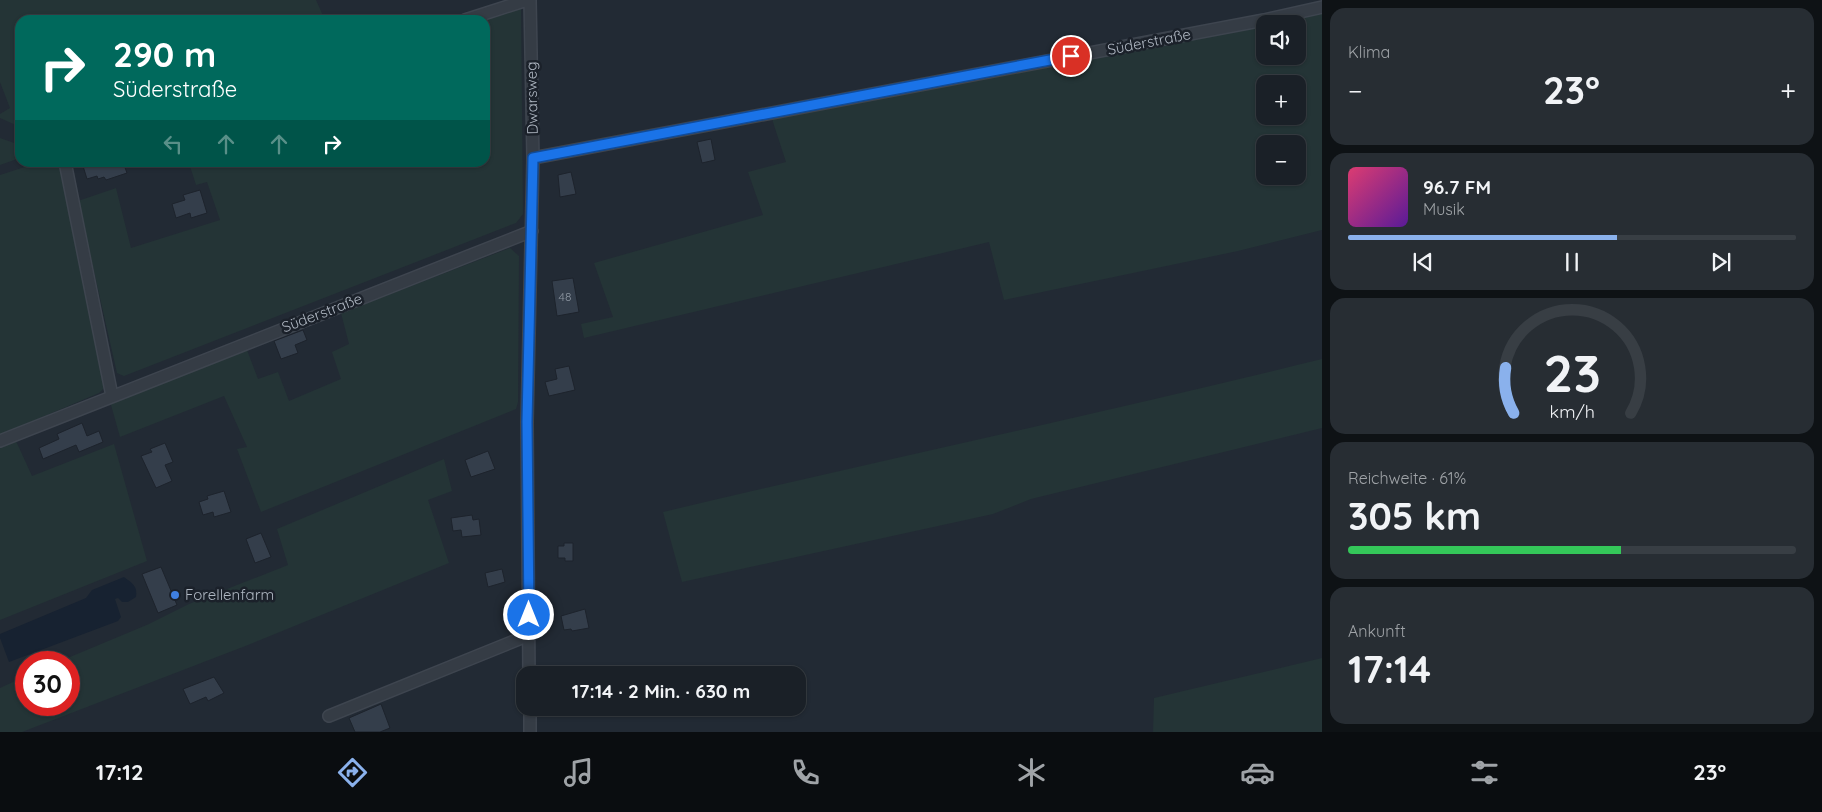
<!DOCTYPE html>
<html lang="de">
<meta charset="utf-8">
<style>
:root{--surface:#1a2027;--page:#272d33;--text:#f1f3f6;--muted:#9fa3a7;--line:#383e44;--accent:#8ab1ec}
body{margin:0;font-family:Quicksand,sans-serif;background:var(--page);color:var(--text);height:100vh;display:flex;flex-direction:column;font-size:19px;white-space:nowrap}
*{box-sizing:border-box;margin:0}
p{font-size:16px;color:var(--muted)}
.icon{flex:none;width:28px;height:28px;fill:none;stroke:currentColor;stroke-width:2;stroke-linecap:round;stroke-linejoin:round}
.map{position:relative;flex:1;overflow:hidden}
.drawer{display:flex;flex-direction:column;gap:8px;padding:8px;background:#0e1215;width:500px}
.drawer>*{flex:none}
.guide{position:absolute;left:15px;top:15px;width:475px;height:152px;border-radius:15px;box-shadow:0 1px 4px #0004,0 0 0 1px var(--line);background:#00695c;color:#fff;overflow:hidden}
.tools{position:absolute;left:1256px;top:15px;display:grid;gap:10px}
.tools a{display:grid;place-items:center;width:50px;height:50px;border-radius:10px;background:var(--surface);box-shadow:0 1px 4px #0004,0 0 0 1px var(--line);font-size:25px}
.speed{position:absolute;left:15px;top:651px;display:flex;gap:10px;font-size:25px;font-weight:700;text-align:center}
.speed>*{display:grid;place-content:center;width:65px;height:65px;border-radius:50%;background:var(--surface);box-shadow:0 1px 4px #0004,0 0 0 1px var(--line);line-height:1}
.speed .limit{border:8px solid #d22;background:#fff;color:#111}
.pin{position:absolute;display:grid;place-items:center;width:42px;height:42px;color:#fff;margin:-21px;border:2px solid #fff;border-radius:50%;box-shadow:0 1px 5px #0007}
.me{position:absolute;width:55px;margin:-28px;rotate:0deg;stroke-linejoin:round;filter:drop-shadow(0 0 4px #0008)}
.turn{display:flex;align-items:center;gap:18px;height:105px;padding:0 15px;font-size:22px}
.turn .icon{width:65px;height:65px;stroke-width:2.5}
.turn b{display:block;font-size:35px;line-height:42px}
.lanes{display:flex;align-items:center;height:48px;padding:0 15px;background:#0003;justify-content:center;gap:25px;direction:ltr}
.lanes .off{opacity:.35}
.big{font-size:38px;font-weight:700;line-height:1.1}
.drawer .widget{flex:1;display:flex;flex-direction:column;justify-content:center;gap:8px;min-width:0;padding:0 18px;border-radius:15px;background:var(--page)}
.drawer .dial{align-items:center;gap:0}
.dial svg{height:130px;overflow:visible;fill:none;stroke:var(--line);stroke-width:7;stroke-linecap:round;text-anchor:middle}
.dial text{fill:var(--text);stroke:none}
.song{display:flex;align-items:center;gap:15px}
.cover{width:60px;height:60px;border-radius:8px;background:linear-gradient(135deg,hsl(340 70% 55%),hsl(270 70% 35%))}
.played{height:5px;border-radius:2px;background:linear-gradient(90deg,var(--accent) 60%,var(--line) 60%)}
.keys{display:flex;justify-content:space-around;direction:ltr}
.heat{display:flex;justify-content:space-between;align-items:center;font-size:28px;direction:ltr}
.charge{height:8px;border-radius:4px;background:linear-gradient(90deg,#34c759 61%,var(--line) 0)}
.trip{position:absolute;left:516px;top:666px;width:290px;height:50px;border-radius:15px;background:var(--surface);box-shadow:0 1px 4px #0004,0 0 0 1px var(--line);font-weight:700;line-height:50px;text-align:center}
.dock{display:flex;height:80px;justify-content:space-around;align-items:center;background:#0a0d10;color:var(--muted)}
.dock .icon{width:35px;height:35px}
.dock .current{color:var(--accent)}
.dock b{font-size:22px;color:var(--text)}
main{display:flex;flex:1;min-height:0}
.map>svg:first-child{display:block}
.green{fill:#243436;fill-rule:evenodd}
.water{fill:#172231}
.building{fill:#343e4b;stroke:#1d232c}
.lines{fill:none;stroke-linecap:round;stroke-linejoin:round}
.minor-casing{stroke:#3e454f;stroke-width:14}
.minor{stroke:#353c45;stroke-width:11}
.route-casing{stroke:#114b97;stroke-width:12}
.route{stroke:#1a73e8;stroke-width:9}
.shop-dot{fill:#3f7fe0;stroke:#1b212a;stroke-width:2}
.labels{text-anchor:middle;stroke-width:5;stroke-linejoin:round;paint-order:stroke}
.number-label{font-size:12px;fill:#8e97a2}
.street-label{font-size:15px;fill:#afb7c2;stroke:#1b212a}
.poi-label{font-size:15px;fill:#afb7c2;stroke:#1b212a;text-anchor:start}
</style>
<main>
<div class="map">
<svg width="1322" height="732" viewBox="0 0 1322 732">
<rect width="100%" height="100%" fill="#222a34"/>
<!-- green -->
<path class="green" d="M0,0H316L325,20H20V127L0,118V114L10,108L0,82Z
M521,5L523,214L516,223L124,376L117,373L78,201L116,188L131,248L220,220L207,182L196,185L189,163L485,162V20H474Z
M1322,12V230L1238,251L1004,300L989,242L584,338L581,324L613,317L594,263L763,215L748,172L786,162L771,116ZM1265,24H1298V56H1265ZM1265,84H1298V116H1265ZM1265,144H1298V176H1265Z
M0,138L20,145V158L0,165Z
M37,163H61L104,388L99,393L0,435V175Z
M510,248L519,256L518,402L516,409L261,512L237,449L247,447L224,396L120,437L111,405L112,402L247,350L258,379L278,372L289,401L341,379L332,352L349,344L341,313Z
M1322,359V428L1031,499L993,514L682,582L663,512C882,460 1103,413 1322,359Z
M16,441L32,476L114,444L147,561L0,620V447Z
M444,459L452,491L428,500L449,563L248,645L22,732H0V688L26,676V705H69V662H58L149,624L189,604L288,565L277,529Z
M1322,658V732H1153L1154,698Z"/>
<!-- water -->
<path class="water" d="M124,577C132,583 138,586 136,597L128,602H122L118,598L115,599L121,617L118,621L9,662L0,638V634L86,598L92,590Z"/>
<!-- building -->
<path class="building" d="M711,139L715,160L702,163L697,142Z
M93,162H123L127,173L106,180L104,177L98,179L97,176L87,179L83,166Z
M571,172L576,194L560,197L558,175Z
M200,190L207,213L191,218L190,213L176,218L172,204L185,200L183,195Z
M573,278L579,312L557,316L552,281Z
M303,330L307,340L295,345L298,353L281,359L274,341Z
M569,366L575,390L549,396L545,382L557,379L555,369Z
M82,423L87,436L99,431L103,442L79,452L76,445L43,459L39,448L59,439L57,434Z
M165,443L173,462L165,465L172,481L156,488L141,456L152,452L150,449Z
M488,451L495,469L471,477L465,460Z
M224,491L231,512L214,517L213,512L203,515L199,502L208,499L207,496Z
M472,515L473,520L479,519L481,535L462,537L461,530L453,531L451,518Z
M261,533L271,557L255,563L246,539Z
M564,543H573V561H565V558H558V546H564Z
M161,567L177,605L158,613L142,574Z
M502,569L505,582L488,587L485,573Z
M585,609L589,628L572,631L571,629L564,630L561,616Z
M214,677L224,693L208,701L206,697L190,704L183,689Z
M381,704L390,728L380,732H355L349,718Z"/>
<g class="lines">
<defs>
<path id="minor" d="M465,20L527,0
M533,158L1264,20L1322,7
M65,162L112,396
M0,441L532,231
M529,675L527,422L533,158L530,0
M530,708V732
M329,716L529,635"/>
</defs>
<!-- minor casing -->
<use href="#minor" class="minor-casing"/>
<!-- minor -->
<use href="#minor" class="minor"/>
</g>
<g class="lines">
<defs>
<path id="route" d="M529,615L527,422L533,158L1071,56"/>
</defs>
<!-- route casing -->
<use href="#route" class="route-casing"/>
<!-- route -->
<use href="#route" class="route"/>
</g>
<!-- markers -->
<circle class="shop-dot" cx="175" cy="595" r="5"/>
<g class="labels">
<!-- number labels -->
<g class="number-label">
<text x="565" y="301">48</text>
</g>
<!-- street labels -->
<g class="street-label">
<text transform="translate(1149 42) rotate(-11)" y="5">Süderstraße</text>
<text transform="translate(532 98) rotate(-91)" y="5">Dwarsweg</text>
<text transform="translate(322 313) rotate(-21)" y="5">Süderstraße</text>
</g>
<!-- poi labels -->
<g class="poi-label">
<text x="185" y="600">Forellenfarm</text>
</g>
</g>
</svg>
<div class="tools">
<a><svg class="icon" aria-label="sound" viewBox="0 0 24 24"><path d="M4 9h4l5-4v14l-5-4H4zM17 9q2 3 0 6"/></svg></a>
<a>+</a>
<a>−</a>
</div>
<div class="speed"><div class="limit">30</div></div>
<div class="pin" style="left:1071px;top:56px;background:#d93025"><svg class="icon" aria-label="arrive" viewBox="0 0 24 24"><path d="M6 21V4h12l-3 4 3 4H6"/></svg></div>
<svg class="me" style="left:529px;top:615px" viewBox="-20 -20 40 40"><circle r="17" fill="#1a73e8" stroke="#fff" stroke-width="3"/><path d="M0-11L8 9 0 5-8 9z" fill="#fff"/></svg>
<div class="trip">17:14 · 2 Min. · 630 m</div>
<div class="guide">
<div class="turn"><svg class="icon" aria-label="right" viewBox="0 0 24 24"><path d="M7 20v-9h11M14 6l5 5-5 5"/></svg><div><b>290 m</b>Süderstraße</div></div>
<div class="lanes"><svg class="icon off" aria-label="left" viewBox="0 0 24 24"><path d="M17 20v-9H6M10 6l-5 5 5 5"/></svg><svg class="icon off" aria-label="ahead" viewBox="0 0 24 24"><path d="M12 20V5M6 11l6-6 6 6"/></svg><svg class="icon off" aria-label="ahead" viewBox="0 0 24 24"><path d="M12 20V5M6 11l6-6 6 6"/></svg><svg class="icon" aria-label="right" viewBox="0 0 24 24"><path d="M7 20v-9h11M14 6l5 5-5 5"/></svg></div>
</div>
</div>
<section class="drawer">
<div class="widget"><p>Klima</p>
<div class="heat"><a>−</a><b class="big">23°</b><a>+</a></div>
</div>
<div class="widget">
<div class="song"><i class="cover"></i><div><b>96.7 FM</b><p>Musik</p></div></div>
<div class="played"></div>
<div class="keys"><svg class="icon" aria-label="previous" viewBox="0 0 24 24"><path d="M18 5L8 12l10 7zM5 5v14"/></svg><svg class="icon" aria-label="pause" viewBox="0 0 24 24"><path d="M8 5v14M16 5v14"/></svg><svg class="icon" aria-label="next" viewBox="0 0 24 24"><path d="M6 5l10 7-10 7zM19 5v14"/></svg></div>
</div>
<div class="widget dial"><svg viewBox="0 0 100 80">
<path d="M14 69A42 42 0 1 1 86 69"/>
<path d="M14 69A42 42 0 0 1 9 41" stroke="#8ab1ec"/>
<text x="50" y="56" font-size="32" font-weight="700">23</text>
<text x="50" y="72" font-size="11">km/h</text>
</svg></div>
<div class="widget"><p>Reichweite · 61%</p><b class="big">305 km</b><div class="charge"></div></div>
<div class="widget"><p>Ankunft</p><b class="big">17:14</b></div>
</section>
</main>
<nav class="dock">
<b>17:12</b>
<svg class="icon current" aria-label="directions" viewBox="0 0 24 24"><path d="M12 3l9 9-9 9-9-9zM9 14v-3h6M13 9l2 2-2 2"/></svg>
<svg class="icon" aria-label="music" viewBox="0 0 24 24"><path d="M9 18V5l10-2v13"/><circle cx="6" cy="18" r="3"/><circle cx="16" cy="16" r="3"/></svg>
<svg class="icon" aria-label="phone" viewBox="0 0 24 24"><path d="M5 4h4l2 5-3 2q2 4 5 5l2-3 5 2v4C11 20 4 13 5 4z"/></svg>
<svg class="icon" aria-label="climate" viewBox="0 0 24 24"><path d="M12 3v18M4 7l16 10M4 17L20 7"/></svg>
<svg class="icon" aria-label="car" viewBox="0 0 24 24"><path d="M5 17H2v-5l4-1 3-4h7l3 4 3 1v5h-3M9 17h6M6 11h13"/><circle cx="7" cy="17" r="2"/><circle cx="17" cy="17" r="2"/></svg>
<svg class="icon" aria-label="filters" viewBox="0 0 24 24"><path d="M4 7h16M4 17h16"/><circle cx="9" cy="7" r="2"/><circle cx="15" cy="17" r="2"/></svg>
<b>23°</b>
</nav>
